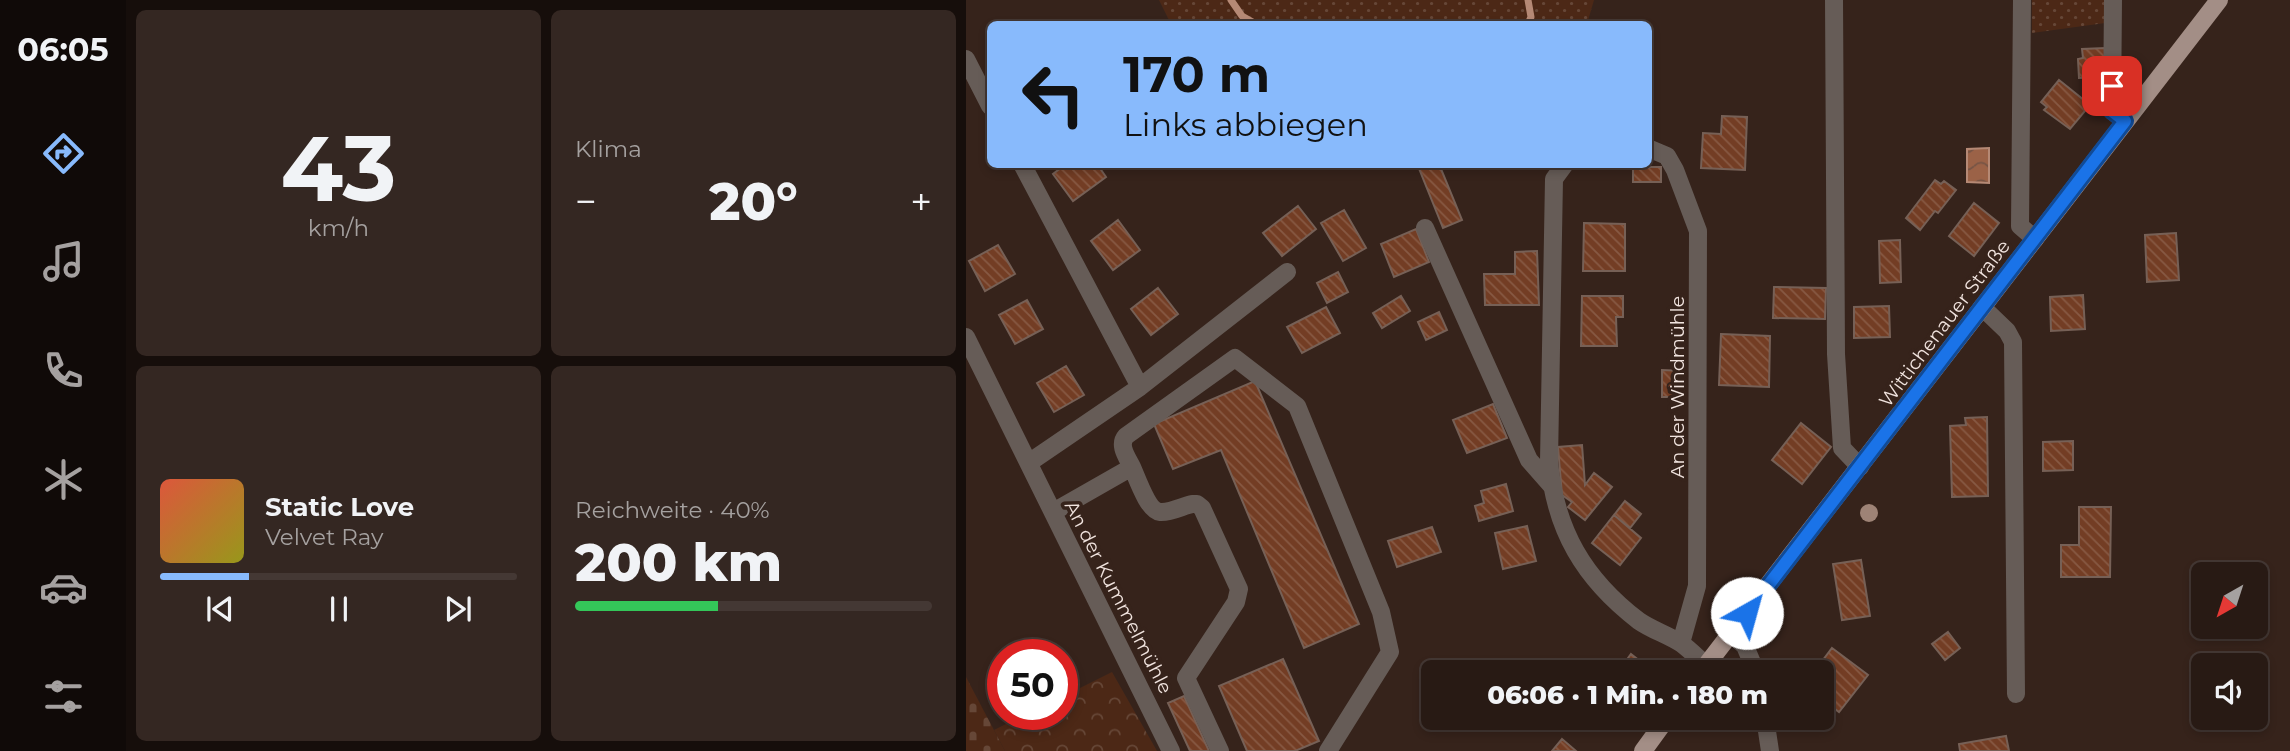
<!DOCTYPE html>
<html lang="de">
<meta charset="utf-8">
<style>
:root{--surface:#281a14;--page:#342722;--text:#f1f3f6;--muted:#a5a1a0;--line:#443834;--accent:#88bafc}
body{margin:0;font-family:Montserrat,sans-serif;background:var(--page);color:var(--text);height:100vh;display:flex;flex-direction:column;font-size:26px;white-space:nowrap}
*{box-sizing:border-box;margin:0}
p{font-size:23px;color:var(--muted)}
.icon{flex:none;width:38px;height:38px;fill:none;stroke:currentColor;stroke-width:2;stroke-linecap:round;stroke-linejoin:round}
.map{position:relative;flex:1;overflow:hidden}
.side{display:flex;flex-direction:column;gap:10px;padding:10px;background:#160e0b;width:840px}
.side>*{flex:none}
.guide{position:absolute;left:21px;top:21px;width:665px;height:147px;border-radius:10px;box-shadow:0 4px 10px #0003,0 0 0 2px var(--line);background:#88bafc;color:#111;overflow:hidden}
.needle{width:46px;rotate:219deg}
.tools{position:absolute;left:1225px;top:562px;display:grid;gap:14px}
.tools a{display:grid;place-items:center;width:77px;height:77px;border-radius:10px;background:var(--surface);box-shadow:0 4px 10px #0003,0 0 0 2px var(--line);font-size:35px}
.speed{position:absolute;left:21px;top:639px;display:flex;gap:14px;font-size:35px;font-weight:700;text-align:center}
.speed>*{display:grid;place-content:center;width:91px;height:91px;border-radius:50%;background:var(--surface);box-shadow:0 4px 10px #0003,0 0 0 2px var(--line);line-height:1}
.speed .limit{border:10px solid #d22;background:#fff;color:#111}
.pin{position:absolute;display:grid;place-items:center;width:60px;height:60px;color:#fff;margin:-30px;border-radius:14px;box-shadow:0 4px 10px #0006}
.me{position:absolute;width:77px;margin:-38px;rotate:38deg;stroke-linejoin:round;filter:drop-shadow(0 0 5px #0008)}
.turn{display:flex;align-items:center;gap:24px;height:147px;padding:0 21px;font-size:32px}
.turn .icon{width:91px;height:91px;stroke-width:2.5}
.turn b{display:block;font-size:49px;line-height:60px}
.big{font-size:52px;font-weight:800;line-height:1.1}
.side .card{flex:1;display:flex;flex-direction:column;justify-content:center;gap:10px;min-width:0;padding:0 24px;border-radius:10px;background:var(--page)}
.side .dial{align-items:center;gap:0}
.dial b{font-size:91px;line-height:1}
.song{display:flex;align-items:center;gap:21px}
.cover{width:84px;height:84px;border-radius:10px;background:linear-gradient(135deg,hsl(10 70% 55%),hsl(60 70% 35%))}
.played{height:7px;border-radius:4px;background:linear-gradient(90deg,var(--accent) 25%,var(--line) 25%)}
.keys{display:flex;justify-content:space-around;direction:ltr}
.heat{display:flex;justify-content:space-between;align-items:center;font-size:38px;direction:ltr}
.charge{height:10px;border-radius:5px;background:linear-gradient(90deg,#34c759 40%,var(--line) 0)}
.side .tiles{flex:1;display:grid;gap:10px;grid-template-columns:repeat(2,1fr)}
.trip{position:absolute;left:455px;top:660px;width:413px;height:70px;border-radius:10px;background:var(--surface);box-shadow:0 4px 10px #0003,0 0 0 2px var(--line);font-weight:800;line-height:70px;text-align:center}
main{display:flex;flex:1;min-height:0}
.tabs{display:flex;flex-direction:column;width:126px;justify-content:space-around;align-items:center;background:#100a08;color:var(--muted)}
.tabs .icon{width:49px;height:49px}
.tabs .current{color:var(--accent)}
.tabs b{font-size:32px;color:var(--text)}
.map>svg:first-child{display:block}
.green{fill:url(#green-dots)}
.forest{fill:url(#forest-crowns)}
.cemetery{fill:url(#cemetery-stones)}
.water{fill:url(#water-waves);stroke:#b58975;stroke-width:2}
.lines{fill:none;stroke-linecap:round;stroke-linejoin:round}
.stream{stroke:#b58975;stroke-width:7}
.building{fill:url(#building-back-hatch);stroke:#766056;stroke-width:2}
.minor{stroke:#665c57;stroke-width:18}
.major{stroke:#a38e86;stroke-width:18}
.tree{fill:#9e8376}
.route-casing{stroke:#114b97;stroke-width:18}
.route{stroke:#1a73e8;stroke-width:12}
.labels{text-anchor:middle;stroke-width:7;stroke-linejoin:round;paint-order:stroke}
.street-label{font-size:19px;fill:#f1e4df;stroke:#36231b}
</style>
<main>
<nav class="tabs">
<b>06:05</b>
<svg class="icon current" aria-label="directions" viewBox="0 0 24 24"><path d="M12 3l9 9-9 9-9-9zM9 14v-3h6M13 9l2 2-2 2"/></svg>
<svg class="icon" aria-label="music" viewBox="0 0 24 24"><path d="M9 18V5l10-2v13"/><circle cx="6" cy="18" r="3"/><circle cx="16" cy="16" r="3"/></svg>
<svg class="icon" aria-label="phone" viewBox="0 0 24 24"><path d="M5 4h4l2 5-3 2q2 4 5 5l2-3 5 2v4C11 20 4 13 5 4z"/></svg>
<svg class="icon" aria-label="climate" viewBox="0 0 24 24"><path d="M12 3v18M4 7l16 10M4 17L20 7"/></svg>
<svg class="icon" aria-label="car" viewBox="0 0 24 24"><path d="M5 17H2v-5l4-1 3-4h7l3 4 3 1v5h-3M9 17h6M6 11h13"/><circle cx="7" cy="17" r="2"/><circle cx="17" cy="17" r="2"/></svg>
<svg class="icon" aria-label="filters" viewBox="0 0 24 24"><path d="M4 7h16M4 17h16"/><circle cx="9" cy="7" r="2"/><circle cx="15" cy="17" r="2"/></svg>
</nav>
<section class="side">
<div class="tiles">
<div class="card dial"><b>43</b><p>km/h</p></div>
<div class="card"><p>Klima</p>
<div class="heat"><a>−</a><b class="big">20°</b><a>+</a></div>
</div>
<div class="card">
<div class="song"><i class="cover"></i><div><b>Static Love</b><p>Velvet Ray</p></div></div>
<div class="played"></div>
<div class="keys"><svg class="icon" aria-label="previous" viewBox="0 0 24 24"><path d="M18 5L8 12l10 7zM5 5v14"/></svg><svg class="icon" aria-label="pause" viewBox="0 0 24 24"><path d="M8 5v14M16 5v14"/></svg><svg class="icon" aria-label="next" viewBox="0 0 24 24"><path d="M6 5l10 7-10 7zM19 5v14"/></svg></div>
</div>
<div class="card"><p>Reichweite · 40%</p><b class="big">200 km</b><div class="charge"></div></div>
</div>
</section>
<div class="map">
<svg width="1324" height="751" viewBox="0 0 1324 751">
<defs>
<pattern id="green-dots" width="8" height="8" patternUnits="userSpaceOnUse" patternTransform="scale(1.75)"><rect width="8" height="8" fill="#4c2816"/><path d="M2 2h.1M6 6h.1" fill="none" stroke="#664737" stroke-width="1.8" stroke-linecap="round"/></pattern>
<pattern id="forest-crowns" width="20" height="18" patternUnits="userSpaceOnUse" patternTransform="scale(1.75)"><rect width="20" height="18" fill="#4c2816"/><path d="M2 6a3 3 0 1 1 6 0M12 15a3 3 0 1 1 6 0" fill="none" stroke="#664737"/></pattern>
<pattern id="cemetery-stones" width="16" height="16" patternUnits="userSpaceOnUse" patternTransform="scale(1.75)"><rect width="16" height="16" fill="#4c2816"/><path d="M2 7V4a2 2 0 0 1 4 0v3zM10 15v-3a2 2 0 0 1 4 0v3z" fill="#664737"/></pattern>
<pattern id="water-waves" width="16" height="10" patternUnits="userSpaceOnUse" patternTransform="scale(1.75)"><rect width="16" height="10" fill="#9b6247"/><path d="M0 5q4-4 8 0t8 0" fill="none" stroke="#765445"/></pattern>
<pattern id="building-back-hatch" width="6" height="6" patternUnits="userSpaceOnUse" patternTransform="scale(1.75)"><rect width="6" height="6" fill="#733d24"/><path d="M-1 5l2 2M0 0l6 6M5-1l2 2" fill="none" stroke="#875943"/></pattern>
</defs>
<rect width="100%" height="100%" fill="#36231b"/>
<!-- green -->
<path class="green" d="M193,0H628L621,24H205Z
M1066,0H1139V23L1066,33Z"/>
<!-- forest -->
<path class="forest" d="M146,672L191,751H39L28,730L60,714H96V697Z"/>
<!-- cemetery -->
<path class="cemetery" d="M0,677L39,751H0Z"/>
<!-- water -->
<path class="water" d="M1023,148V183L1001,182V149Z"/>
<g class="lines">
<!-- stream -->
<path class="stream" d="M265,0L276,16L290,24
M562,24L565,17L562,0"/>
</g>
<!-- building -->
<path class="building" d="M1139,48L1140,77L1113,78L1112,59L1117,58L1116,49Z
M1093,80L1124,105L1104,129L1078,110L1081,107L1075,102Z
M756,116L781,117L779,170L735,168L737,133L755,134Z
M100,164H131L140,177L107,201L87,174Z
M456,164H473L496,220L477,228L452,166Z
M667,167H695V182H667Z
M969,180L975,184L978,181L990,190L972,213L969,211L954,230L940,218Z
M1008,203L1033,223L1008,256L983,236Z
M332,206L350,229L316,256L297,233Z
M378,210L400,248L377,261L355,223Z
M152,220L174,250L147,270L125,241Z
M618,223L659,224V271H617Z
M450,229L463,262L428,277L415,244Z
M1210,233L1213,280L1181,282L1179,235Z
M934,240L935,282L914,283L913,241Z
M32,245L49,274L19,291L3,261Z
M571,251L573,305H519L518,274H549V252Z
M372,272L382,292L361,303L351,283Z
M808,287L860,288L859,319L807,318Z
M192,288L212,314L185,335L165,309Z
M1117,295L1119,329L1085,331L1084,297Z
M435,296L444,311L416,328L407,313Z
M616,296H657V317H650L651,346H615Z
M61,300L77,329L49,344L33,315Z
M923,306L924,337L888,338V307Z
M360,307L374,333L336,353L321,327Z
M473,312L481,330L460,340L452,322Z
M755,334L804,336L803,387L753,385Z
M100,366L118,395L88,412L71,383Z
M696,370L718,371V397H696Z
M289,381L393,624L338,648L255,450L207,469L188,424Z
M527,404L541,438L501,453L487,420Z
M1021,417L1022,496L986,497L984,426L1000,425L999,418Z
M835,423L865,447L836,484L806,460Z
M1107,441V470L1077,471V442Z
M616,445L619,485L628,473L646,487L619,520L602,507L606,502L596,495L592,447Z
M540,484L547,511L513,521L509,506L518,503L515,491Z
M659,501L675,514L664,528L648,515Z
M1113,507H1145L1144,577H1095V545H1113Z
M648,515L675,538L654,565L626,543Z
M561,526L570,561L537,569L529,533Z
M466,527L475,552L431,567L422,541Z
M895,560L904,616L876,620L867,564Z
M982,632L994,648L979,660L966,644Z
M866,648L902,675L873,712L856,699V672H848Z
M665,654L688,672H652Z
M317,659L353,741L329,751H281L253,686Z
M218,696L243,751H224L202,703Z
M1040,736L1043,751H994L993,744Z
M596,739L610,751H586Z"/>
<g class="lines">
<!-- minor -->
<path class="minor" d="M868,0L870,354L876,448L894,467
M1056,0L1054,226L1069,239
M1147,0L1146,111L1159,121
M0,59L24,106
M682,148L701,156L709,170L732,231L731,586L715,643
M56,164L174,387
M599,164L588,179L583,461C589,530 618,579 673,621C686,630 702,635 716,644C724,650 732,658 740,665
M459,228L563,460L585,485
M1016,307L1041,331L1047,342L1050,694
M0,337L205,751
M64,462L174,387L321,272
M166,467C171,478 182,511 194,512C204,513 217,506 226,504H231L236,508L273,589L270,602L220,678L254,751
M87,512L166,467C161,457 152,445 160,436L269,358L331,406L415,612L424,652L362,751
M765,634L779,646L790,672
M799,718L804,751"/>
<!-- major -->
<path class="major" d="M735,672L1253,0
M677,751L701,718"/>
</g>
<!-- trees -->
<circle class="tree" cx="903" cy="513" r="9"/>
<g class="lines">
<defs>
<path id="route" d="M781,613L1159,121L1146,111V86"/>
</defs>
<!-- route casing -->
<use href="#route" class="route-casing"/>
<!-- route -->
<use href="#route" class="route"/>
</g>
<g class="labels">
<!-- street labels -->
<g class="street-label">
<text transform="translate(978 323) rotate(-53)" y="7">Wittichenauer Straße</text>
<text transform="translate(711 387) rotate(-90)" y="7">An der Windmühle</text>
<text transform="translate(153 597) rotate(63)" y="7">An der Kummelmühle</text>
</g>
</g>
</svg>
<div class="tools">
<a><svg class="needle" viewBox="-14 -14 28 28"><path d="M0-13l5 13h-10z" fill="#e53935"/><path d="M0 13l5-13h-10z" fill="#a5a1a0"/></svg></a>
<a><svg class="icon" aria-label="sound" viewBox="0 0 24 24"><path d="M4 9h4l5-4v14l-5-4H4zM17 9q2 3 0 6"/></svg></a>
</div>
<div class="speed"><div class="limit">50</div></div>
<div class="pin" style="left:1146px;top:86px;background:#d93025"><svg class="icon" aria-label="arrive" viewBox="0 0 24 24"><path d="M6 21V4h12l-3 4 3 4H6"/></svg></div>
<svg class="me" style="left:781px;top:613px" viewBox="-20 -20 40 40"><circle r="19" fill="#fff"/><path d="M0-13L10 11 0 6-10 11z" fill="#1a73e8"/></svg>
<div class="trip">06:06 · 1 Min. · 180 m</div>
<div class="guide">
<div class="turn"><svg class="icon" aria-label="left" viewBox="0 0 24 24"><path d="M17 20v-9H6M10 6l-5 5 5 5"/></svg><div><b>170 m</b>Links abbiegen</div></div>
</div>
</div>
</main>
